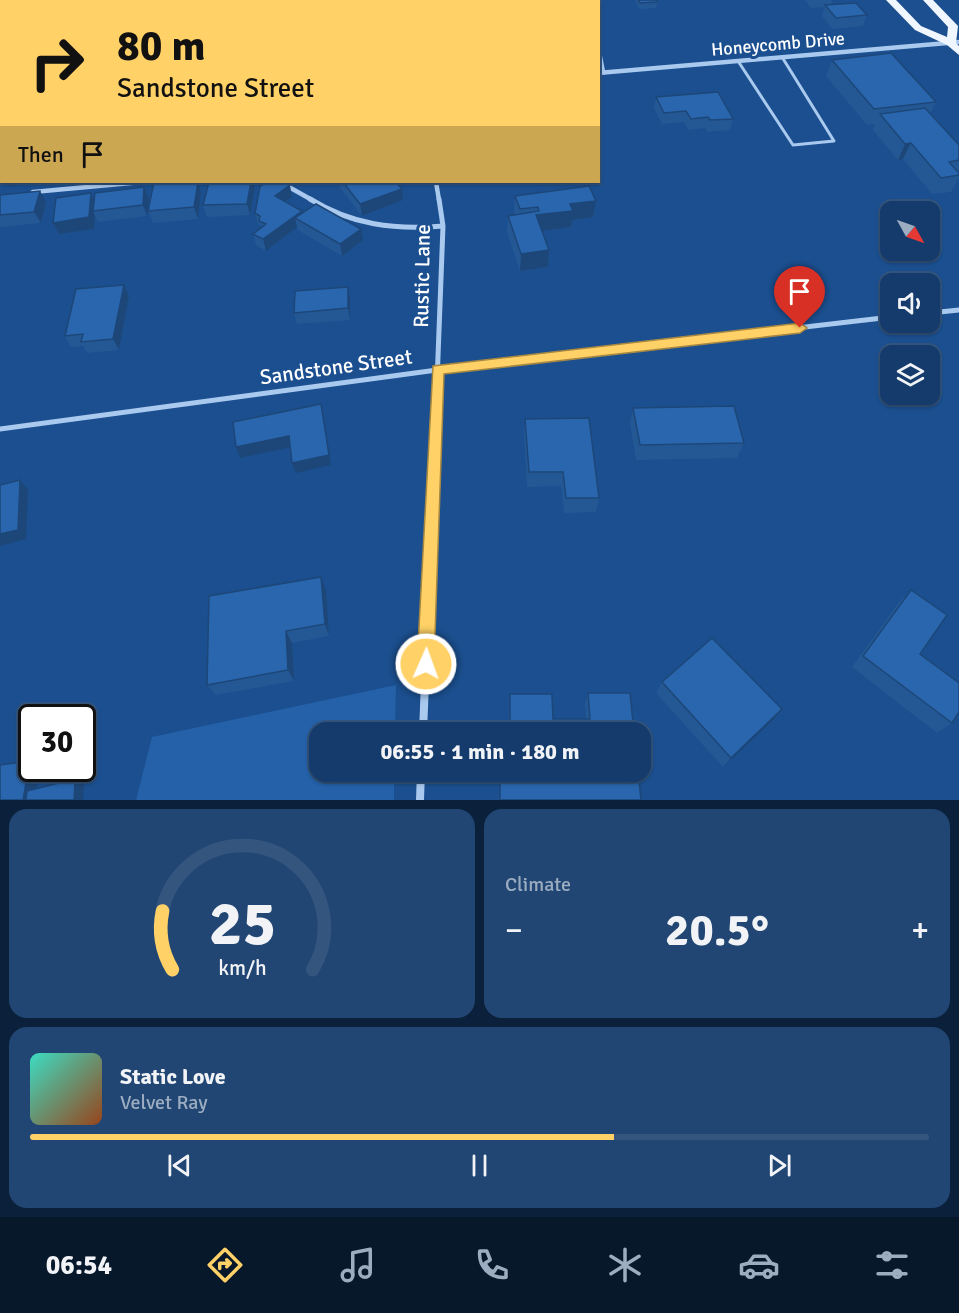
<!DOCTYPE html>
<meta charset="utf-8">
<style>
:root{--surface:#143b6b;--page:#214673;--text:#f1f3f6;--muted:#9dadc1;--line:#33557e;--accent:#ffd166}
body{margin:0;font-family:Signika,sans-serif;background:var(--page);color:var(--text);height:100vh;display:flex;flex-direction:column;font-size:22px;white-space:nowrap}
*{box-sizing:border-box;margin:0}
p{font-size:20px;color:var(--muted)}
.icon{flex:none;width:33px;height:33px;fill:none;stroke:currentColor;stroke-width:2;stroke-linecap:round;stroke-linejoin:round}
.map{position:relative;height:800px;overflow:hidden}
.drawer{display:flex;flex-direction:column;gap:9px;padding:9px;background:#0b203b;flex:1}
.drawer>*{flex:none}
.banner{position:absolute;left:0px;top:0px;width:600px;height:183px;box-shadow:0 2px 4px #0004,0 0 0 2px var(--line);background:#ffd166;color:#111;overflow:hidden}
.needle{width:39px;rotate:130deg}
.fabs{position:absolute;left:880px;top:201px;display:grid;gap:12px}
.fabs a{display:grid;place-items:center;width:60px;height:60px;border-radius:12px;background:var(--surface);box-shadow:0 2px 4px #0004,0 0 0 2px var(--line);font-size:30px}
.speed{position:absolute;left:18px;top:704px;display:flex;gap:12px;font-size:30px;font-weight:700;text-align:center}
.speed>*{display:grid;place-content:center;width:78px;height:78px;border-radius:50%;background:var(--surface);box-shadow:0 2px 4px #0004,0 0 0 2px var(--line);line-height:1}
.speed .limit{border:3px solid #111;border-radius:9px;background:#fff;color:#111}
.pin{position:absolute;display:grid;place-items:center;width:51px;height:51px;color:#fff;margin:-62px -26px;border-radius:50% 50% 50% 0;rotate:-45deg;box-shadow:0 0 6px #0007}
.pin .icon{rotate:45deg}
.me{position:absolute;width:66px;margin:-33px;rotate:2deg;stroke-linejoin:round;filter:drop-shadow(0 0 4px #0008)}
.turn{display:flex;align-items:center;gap:21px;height:126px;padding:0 18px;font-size:27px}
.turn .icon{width:78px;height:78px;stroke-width:2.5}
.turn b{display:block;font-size:42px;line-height:51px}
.then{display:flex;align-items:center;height:57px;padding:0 18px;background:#0003;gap:12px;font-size:22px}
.big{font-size:45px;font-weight:700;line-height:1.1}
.drawer .tile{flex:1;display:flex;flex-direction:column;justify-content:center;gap:9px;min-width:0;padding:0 21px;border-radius:18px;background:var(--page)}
.drawer .dial{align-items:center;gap:0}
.dial svg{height:156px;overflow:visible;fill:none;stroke:var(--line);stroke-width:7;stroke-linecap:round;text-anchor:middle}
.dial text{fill:var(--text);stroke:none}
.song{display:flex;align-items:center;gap:18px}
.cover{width:72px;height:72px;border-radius:9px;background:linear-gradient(135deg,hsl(170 70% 55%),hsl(20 70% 35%))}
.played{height:6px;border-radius:3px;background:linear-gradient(90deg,var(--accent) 65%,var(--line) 65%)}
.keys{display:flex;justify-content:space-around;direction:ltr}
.heat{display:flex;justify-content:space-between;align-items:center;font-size:33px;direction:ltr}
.drawer .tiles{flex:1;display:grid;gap:9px;grid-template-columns:1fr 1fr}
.tile:last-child{grid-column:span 2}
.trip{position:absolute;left:309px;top:722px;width:342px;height:60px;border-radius:18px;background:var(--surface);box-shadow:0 2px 4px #0004,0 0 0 2px var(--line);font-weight:700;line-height:60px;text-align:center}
.menu{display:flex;height:96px;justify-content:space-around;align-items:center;background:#08182b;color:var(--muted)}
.menu .icon{width:42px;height:42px}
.menu .selected{color:var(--accent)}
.menu b{font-size:27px;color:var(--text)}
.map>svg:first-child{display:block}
.green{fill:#2461a8}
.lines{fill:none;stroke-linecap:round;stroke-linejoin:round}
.service{stroke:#a9c9ee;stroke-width:3}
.minor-far2{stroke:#a9c9ee;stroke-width:4.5}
.minor-far1{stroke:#a9c9ee;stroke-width:5}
.minor{stroke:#a9c9ee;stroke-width:8}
.primary{fill:#f0f6ff;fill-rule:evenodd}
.wall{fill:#245895}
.shaded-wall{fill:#1d4779}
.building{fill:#2a66ad;stroke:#1d4779;stroke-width:1.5}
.route{fill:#ffd166;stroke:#a68842;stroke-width:1.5}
.labels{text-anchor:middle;stroke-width:6;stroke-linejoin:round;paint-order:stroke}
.far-street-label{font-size:18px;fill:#fff;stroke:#1b4f8f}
.street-label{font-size:21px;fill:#fff;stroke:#1b4f8f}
</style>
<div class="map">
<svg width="959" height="800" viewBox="0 0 959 800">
<rect width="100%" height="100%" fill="#1b4f8f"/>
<!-- green -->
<path class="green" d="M396,685L395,732H320V771H394V800H136L152,737Z"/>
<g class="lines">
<!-- service -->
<path class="service" d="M598,43L604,73
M738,61L793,145L834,141L782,57"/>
<!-- minor-far2 -->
<path class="minor-far2" d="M598,73L959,42
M280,182L312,200
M436,182L439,200
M33,192L142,182"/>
<!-- minor-far1 -->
<path class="minor-far1" d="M310,199C352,225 394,230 443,226
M930,313L959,310
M0,429L437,370L891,317
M434,461L443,226L439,199"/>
<!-- minor -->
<path class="minor" d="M423,732L434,459
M420,800L421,771"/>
<!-- primary -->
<path class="primary" d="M886,0H896L921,26L947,37L948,27L923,0H933L958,26L956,43L959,46V55L947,45L915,30Z"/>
</g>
<!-- wall -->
<path class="wall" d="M635,0H656L657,2L656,8L639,9Z
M805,0H832L831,5L867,15L863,26L832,29L822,16L825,7L811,8Z
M0,59H2V95H0Z
M832,60L936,102L930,114L959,145V178L951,192L932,194L903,159L898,160L873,130L875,124L867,125L826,76Z
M656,97L733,119L730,130L707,132L705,128L688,130L684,122L662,124L654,108Z
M154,182H174L175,184L201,193L198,219L153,223L148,211Z
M209,182H253L255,188L250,215L207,217L203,205Z
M336,182H396L403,200L362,216Z
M91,193L94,201L149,198L147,216L98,222L95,216L94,229L59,234L53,223Z
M0,195L46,202L41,223L0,227Z
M515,196L596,201L593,217L572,220L571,227L542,231L549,250L548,267L520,271L507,232L508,216L515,215L514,212Z
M292,197L285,202L303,213L363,240L342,256L298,230L297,227L266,251L256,245L253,234L261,228L260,225L258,224L255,213Z
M129,296L119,350L87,353L83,346L71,347L65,336Z
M350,298V320L297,324L294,313Z
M633,408L744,443L737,458L636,460L630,423Z
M525,419L599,498L596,512L564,513L561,486L527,487L524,434Z
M326,590L329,636L292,643L294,681L216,695L207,685Z
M911,590L920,654L952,723L937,733L852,667L899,602Z
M662,682L782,709L723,767L656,693Z
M588,693L634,732H509L510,694L553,719H586L585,703Z"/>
<!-- shaded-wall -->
<path class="shaded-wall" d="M911,143L903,159L898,160L905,144Z
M8,182H40L10,186Z
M198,182L201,193L198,219L194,207Z
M251,182H253L255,188L250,215L247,204Z
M290,185L292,197L277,207L275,196Z
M144,187L149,198L147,216L143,205Z
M402,189L403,200L362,216L360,204Z
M40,191L46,202L41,223L34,212Z
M91,193L96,204L93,211L95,216L94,229L59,234L53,223Z
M596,201L593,217L572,220L571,227L535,232L536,215L570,204Z
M302,211L305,222L295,218L297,227L266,251L263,239Z
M361,229L363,240L342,256L340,244Z
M549,250L548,267L520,271L521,254Z
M124,285L129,296L119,350L113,339Z
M348,287L350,298V320L348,308Z
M321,404L323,415L331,465L296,473L292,463Z
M289,436L292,447L240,458L236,447Z
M20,480L28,490L26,539L0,546V534Z
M321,577L326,590L329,636L325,624Z
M286,631L292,643L294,681L288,670Z
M782,709L773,720L723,767L731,758Z
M30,761H32V768H40L34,800H23Z
M75,779L84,785L83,800H74Z"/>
<!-- building -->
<path class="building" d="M92,0H141L118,2H91Z
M318,0H353V2H318Z
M638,0H656L657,2L640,3Z
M463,1H501L463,2Z
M856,3L867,15L836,18L825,5Z
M891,53L936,102L874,109L832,60Z
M0,59H2V78H0Z
M718,92L733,119L710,120L708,117L691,119L686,111L664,113L656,97Z
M925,108L959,145V160L949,162L959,173V175L941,178L911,143L905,144L880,114Z
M154,182H172V184L198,182L194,207L148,211Z
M209,182H251L247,204L203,205Z
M267,182H282L290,185L275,196L302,211L263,239L253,234L266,224L259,221L260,216L255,213L260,186Z
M343,182H396L402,189L360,204Z
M589,186L596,201L570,204L573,211L536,215L549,250L521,254L508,216L539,211L538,207L520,209L515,196Z
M144,187L143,205L93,211L95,193Z
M40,191L34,212L0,215V195Z
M91,193L89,217L53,223L56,198Z
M316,204L361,229L340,244L295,218Z
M124,285L113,339L81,342L83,334L65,336L76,289Z
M348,287V308L294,313L295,291Z
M321,404L329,455L292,463L289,436L236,447L233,422Z
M734,406L744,443L640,445L633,408Z
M589,418L599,498H566L563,472H529L525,419Z
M20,480L18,530L0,534V485Z
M321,577L325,624L286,631L288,670L207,685L209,596Z
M911,590L947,615L920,654L959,683V712L952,723L863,656Z
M712,638L782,709L731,758L662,682Z
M588,693H630L634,732H510V694H552L553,719H590Z
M30,761L23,800H0V765Z
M511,771H638L641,800H500V779H511Z
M75,779L74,800H26L27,791Z"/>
<!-- route -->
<path class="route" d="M800,323L807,328L800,333L444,374L434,664L432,670L426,673L420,670L417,664L433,366Z"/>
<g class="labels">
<!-- far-street labels -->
<g class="far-street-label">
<text transform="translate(778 44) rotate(-5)" y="6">Honeycomb Drive</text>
</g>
<!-- street labels -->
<g class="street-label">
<text transform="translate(422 276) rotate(-89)" y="7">Rustic Lane</text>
<text transform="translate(336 367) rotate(-8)" y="7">Sandstone Street</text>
</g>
</g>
</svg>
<div class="fabs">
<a><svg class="needle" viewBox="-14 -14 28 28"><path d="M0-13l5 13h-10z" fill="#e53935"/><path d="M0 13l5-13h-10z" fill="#9dadc1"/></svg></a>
<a><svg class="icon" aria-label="sound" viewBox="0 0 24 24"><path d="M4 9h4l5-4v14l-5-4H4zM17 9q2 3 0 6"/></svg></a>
<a><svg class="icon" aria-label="layers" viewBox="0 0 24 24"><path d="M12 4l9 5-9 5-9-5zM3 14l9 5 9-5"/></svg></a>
</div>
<div class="speed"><div class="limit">30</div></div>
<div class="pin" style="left:800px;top:328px;background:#d93025"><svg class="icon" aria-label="arrive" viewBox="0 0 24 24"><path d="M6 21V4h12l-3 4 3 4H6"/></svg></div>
<svg class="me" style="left:426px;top:664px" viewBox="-20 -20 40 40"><circle r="17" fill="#ffd166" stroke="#fff" stroke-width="3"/><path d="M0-11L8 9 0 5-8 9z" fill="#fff"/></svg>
<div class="trip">06:55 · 1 min · 180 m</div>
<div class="banner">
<div class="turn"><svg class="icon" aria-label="right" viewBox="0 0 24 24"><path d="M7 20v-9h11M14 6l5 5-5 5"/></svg><div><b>80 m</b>Sandstone Street</div></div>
<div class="then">Then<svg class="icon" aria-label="arrive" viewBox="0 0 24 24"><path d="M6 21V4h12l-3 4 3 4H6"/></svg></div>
</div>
</div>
<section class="drawer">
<div class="tiles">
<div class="tile dial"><svg viewBox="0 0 100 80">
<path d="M14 69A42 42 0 1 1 86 69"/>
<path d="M14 69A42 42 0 0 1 9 39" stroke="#ffd166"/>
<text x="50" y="56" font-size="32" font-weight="700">25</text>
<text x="50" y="72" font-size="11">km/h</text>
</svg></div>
<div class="tile"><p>Climate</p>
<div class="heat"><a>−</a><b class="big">20.5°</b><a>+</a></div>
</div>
<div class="tile">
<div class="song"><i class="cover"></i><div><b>Static Love</b><p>Velvet Ray</p></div></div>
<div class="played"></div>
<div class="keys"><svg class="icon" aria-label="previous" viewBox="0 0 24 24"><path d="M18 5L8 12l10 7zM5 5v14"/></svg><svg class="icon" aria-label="pause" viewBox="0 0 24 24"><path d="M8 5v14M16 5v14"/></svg><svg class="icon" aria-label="next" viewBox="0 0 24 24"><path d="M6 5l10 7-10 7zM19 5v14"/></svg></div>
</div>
</div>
</section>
<nav class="menu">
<b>06:54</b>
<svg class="icon selected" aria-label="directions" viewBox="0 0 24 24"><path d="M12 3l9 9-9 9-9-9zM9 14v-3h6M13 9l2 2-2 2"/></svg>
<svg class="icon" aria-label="music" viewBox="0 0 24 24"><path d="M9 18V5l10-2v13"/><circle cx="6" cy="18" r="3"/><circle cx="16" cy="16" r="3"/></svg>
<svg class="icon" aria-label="phone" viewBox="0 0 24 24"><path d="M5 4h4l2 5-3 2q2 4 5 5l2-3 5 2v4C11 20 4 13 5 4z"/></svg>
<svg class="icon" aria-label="climate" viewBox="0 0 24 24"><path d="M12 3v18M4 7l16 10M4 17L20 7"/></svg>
<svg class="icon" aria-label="car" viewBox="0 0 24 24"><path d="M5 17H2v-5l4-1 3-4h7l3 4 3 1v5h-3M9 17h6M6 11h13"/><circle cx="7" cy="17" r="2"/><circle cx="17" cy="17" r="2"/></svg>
<svg class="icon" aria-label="filters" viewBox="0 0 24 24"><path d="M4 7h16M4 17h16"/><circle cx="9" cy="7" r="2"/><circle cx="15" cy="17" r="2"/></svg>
</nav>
